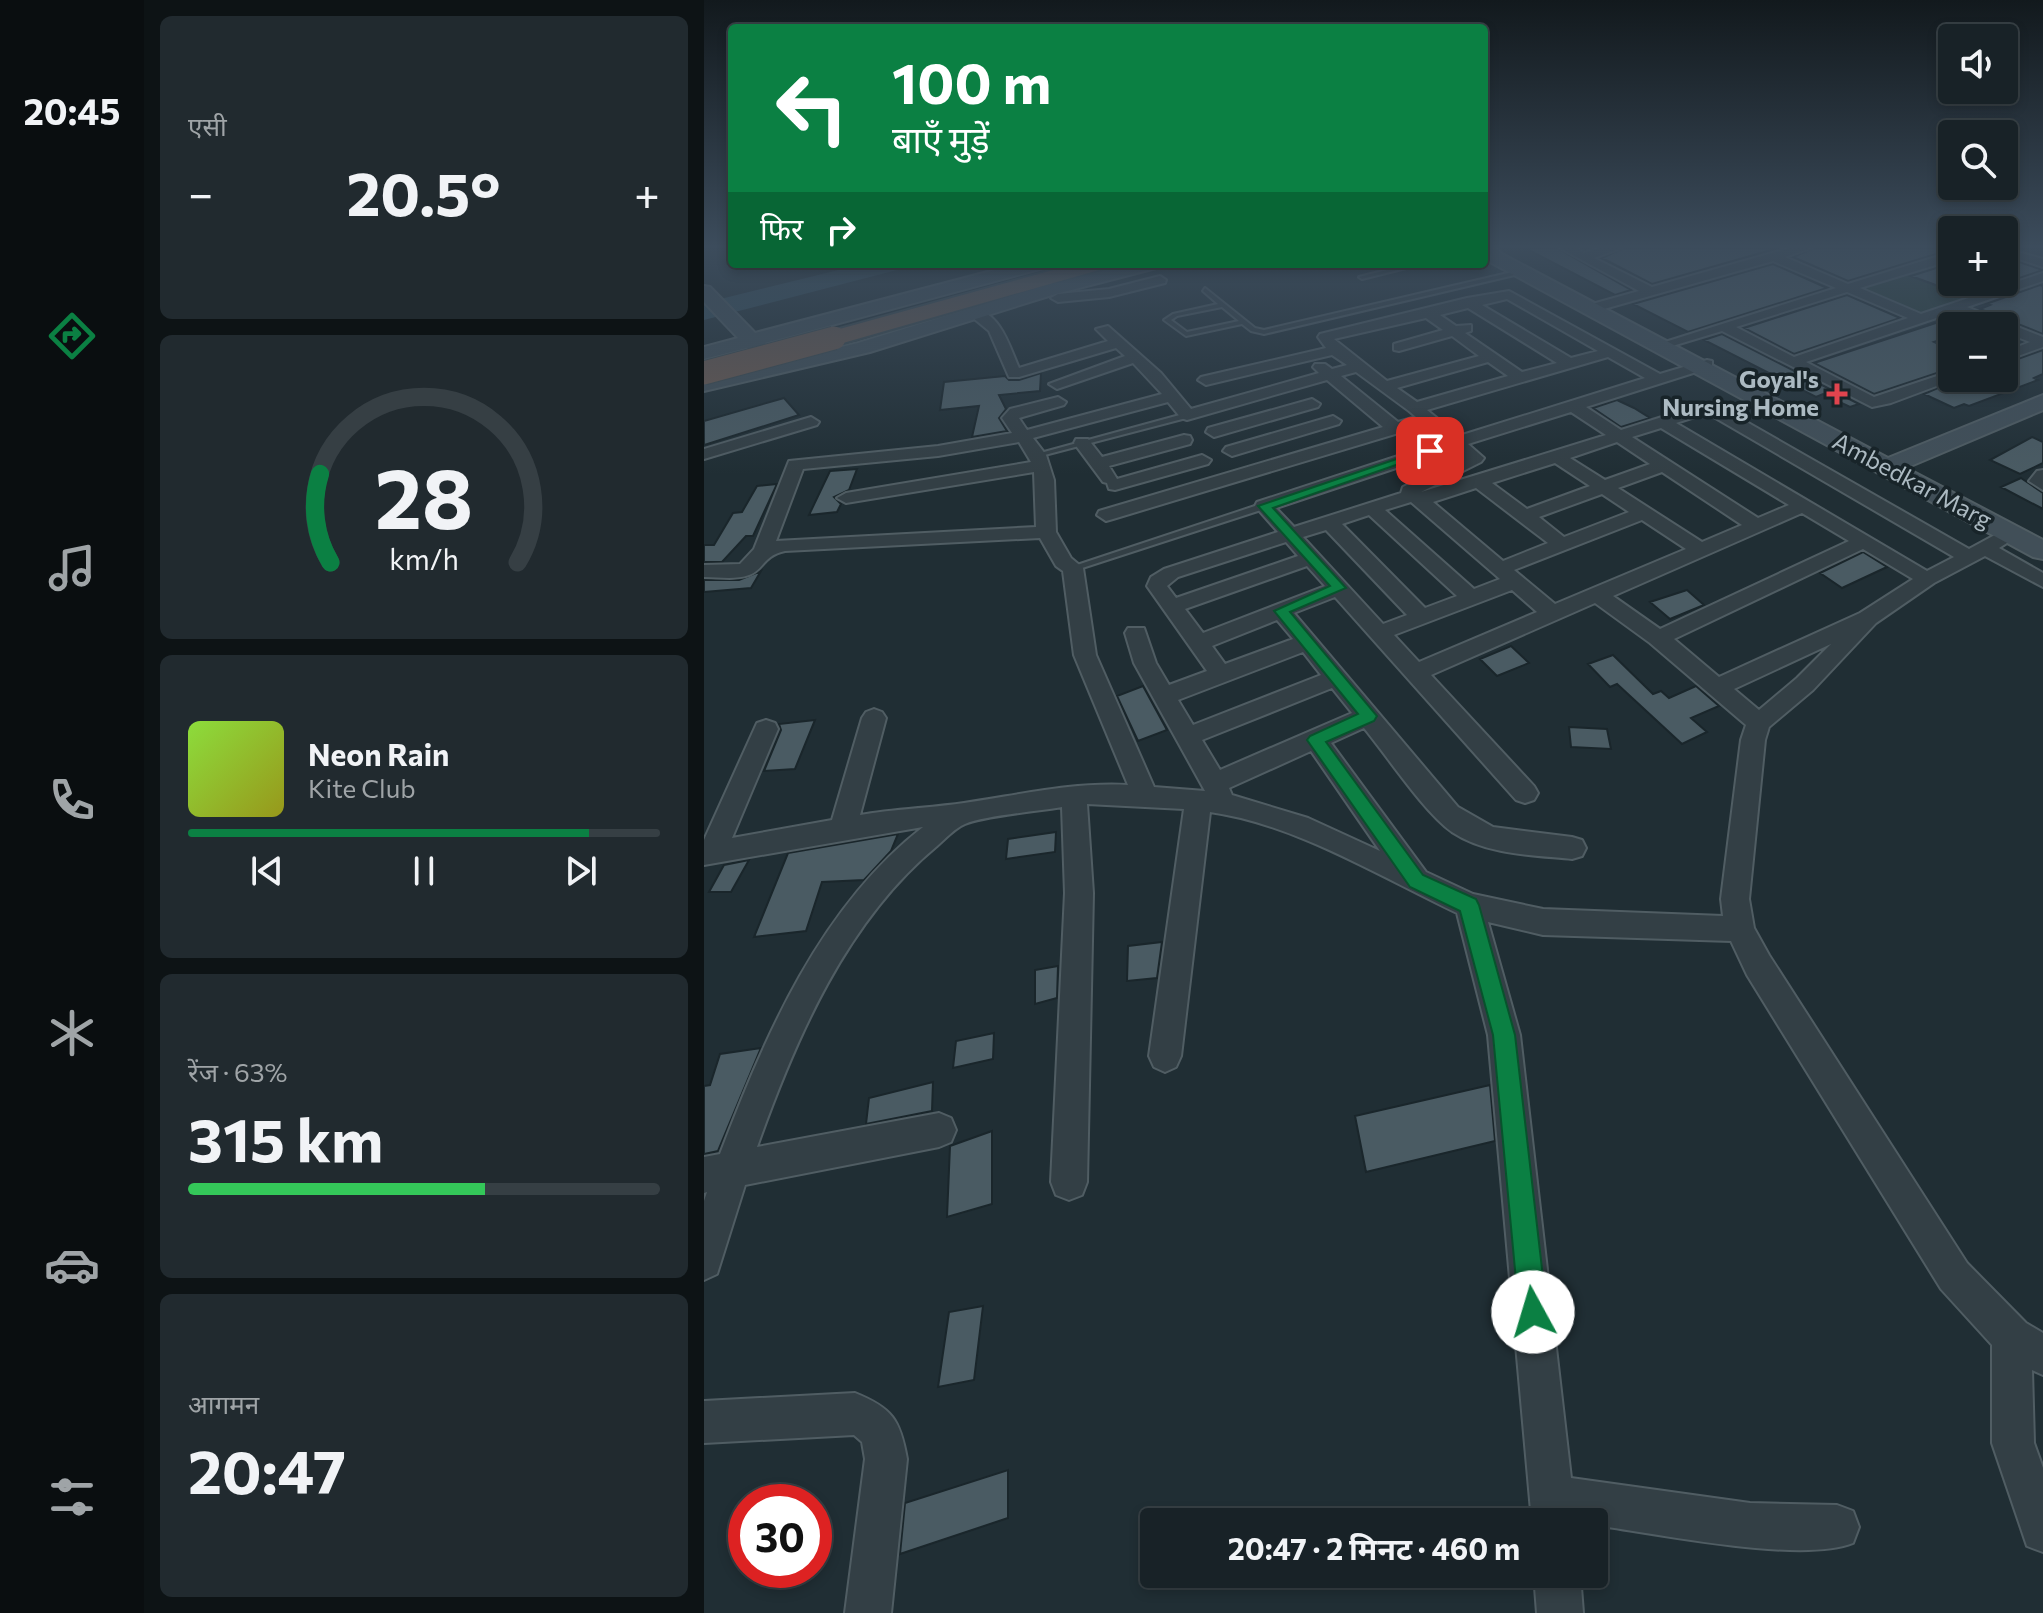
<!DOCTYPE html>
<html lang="hi">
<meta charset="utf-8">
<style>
:root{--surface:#182227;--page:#212a2f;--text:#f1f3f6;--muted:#9fa4a7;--line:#363f44;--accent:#0b8043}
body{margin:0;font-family:Commissioner,"Noto Sans Devanagari",sans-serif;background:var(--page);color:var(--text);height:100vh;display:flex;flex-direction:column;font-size:30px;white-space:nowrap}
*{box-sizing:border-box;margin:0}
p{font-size:26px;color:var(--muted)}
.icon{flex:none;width:44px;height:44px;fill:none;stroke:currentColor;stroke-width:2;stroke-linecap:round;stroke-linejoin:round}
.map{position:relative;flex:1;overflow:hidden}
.sheet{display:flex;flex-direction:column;gap:16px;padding:16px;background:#0d1315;width:560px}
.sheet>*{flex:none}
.banner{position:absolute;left:24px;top:24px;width:760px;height:244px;border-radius:8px;box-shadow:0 4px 12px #0003,0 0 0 2px var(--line);background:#0b8043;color:#fff;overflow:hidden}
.tools{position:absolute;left:1234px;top:24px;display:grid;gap:16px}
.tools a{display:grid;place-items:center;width:80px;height:80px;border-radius:8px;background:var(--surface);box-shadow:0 4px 12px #0003,0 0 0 2px var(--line);font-size:40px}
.speed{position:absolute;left:24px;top:1484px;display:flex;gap:16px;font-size:40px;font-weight:700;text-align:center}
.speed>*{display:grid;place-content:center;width:104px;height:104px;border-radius:50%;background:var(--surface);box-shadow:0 4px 12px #0003,0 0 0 2px var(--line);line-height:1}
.speed .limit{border:12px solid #d22;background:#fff;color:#111}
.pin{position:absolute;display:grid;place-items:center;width:68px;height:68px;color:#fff;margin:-34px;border-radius:16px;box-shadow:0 4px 12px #0006}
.me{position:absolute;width:88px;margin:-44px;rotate:354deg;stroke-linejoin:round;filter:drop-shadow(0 0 6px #0008)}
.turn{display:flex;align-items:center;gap:28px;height:168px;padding:0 32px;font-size:36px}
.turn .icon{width:104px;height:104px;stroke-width:2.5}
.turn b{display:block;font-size:56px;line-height:68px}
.then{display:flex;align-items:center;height:76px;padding:0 32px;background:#0003;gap:16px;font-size:30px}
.big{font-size:60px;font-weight:700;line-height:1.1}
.sheet .tile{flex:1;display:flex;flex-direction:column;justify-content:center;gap:12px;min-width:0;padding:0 28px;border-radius:12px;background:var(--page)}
.sheet .dial{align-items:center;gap:0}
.dial svg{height:208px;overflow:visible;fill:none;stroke:var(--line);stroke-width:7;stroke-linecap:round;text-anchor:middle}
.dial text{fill:var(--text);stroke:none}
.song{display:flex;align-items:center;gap:24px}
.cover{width:96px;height:96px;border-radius:12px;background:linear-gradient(135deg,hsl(90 70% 55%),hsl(60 70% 35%))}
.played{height:8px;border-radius:4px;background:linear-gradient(90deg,var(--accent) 85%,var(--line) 85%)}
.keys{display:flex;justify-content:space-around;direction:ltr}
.heat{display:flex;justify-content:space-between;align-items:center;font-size:44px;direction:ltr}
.charge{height:12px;border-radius:6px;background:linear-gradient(90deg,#34c759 63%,var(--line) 0)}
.trip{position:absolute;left:436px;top:1508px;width:468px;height:80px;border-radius:8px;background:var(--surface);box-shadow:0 4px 12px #0003,0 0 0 2px var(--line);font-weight:700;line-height:80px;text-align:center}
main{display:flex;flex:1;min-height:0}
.menu{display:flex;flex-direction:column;width:144px;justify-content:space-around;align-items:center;background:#0a0e10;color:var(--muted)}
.menu .icon{width:56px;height:56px}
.menu .current{color:var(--accent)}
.menu b{font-size:36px;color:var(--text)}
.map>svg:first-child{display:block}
.green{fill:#253b35}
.water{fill:#334e5b}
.building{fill:#4a5b63;stroke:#1a262b;stroke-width:2}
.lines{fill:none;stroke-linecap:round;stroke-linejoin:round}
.lane-casing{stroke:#505d63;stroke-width:4}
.street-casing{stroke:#505d63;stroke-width:4}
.secondary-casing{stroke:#505d63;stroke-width:4}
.highway-casing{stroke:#3d4a4f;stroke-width:4}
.lane{fill:#333f45;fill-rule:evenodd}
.street{fill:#333f45;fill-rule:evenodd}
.secondary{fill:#414f58;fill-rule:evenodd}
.highway{fill:#6b5950;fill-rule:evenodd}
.highway-bridge-casing{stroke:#3d4a4f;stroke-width:25;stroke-linecap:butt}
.highway-bridge{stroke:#6b5950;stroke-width:23}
.route{fill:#0b8043;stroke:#07532c;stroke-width:2}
.health-dot{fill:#e0444e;stroke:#182429;stroke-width:3}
.labels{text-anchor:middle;stroke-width:7;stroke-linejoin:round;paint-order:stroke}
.far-poi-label{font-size:24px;font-weight:bold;fill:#acbac2;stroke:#182429;text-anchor:end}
.far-street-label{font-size:24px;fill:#acbac2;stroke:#182429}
</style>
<main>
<nav class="menu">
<b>20:45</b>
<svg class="icon current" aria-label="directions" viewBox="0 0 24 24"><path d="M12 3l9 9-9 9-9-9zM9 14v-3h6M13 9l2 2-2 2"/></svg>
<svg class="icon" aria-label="music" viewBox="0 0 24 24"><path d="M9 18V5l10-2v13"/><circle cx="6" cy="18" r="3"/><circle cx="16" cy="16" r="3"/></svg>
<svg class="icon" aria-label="phone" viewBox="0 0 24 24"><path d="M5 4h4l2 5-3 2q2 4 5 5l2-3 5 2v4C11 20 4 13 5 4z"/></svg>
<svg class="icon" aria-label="climate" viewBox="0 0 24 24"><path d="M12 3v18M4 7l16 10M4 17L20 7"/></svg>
<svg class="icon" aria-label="car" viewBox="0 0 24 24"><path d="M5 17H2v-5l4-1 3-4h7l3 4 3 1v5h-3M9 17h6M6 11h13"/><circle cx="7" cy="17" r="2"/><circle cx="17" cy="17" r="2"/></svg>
<svg class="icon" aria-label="filters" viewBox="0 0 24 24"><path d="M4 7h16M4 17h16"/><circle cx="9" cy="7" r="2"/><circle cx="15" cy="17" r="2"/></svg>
</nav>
<section class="sheet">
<div class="tile"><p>एसी</p>
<div class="heat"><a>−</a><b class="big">20.5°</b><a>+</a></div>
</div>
<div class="tile dial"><svg viewBox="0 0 100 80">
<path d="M14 69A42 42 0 1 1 86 69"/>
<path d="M14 69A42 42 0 0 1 10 35" stroke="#0b8043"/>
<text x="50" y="56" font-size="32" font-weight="700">28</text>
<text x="50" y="72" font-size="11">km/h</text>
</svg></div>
<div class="tile">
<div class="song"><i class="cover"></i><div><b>Neon Rain</b><p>Kite Club</p></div></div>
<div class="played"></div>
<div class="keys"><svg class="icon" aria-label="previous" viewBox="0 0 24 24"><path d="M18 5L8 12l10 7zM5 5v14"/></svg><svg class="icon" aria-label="pause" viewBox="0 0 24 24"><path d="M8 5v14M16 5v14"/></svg><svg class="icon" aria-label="next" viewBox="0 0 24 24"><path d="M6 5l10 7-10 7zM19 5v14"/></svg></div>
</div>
<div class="tile"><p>रेंज · 63%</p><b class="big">315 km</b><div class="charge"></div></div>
<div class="tile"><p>आगमन</p><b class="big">20:47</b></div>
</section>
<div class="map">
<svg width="1339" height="1613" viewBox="0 0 1339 1613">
<rect width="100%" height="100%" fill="#202e34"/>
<!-- green -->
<path class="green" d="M1201,275L1265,299L1217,315L1154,289Z"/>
<!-- water -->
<path class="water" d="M159,264H216L0,320V303Z"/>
<!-- building -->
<path class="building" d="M821,248H853L927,290L911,295Z
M920,248H1074L948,284L898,258Z
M1110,248H1248V249L1144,281L1089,257Z
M1300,257L1339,270L1262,296L1207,276L1248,263V282H1300Z
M1069,264L1123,288L984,332L929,304Z
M1336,285L1339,286V334L1276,309L1286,305L1282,304Z
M1143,295L1196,318L1090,354L1040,328Z
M1253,316L1278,326H1248V336L1230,342L1248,350V368L1170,394L1110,363Z
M1018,334L1155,404L1146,407L1119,394L1112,397L1000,340Z
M1339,350V374L1330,378L1334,380L1265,406L1260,404L1250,408L1220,394L1257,378H1300V364Z
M337,373L336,391L295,395L302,409L295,418L303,431L268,437L275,406L236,410L240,382L301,376L305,380H315Z
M80,398L95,415L0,445V421Z
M913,400L930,408L946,418L917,427L889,408Z
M1328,437L1339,442V463L1316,474L1286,460Z
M153,469L145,490L130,497L137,504L133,512L105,515L126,471Z
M1317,478L1339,493V509L1297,487Z
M73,484L49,536H42L18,562H0V545H10L29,513L38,512L53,486Z
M1159,552L1183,567L1138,588L1116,573Z
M57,571L47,588L0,592V580H35Z
M983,590L1000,605L966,619L946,602Z
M807,646L825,663L793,676L776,659Z
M909,655L949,694L957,691L965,698L992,686L1015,706L987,718L1003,732L978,744L913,684L906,687L884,664Z
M439,686L463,730L434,741L413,696Z
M111,720L91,769L60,771L77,730L75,724Z
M865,727L903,729L907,749L867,747Z
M352,832L351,852L302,859L304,839Z
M194,834L187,851L160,880L118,882L102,931L50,937L84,853Z
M45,860L27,892H5L20,865Z
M458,942L453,978L423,981L424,946Z
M354,966L353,998L331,1004V970Z
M290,1033L289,1059L249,1068L252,1041Z
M57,1048L14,1151L0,1154V1086L6,1085L16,1054Z
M229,1082L228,1111L162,1124L165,1098Z
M786,1085L791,1141L662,1172L651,1116Z
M288,1131V1204L243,1217L246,1146Z
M279,1306L270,1380L234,1387L245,1312Z
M304,1470V1518L196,1554L201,1503Z"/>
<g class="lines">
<defs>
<path id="lane" d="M707,264H718L658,279L655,277Z
M817,270L819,273L560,334L547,331L538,324L482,336L460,320L469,314L514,304L499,291L501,288L551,328L560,330ZM518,307L535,321L483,332L467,320L473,316Z
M483,413L487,415L486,417L333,457L329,455Z
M560,503L564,506L563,508L372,570H366L364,568Z"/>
<path id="street" d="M856,248H872L880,253L896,248H917L890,258L948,287L1086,248H1107L1081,257L1144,284L1248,252V260L1156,288L1217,314L1339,273V281L1263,307L1339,337V347L1300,361V352L1326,342L1300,332V326H1286L1250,312L1102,362L1170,397L1248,371V378H1254L1187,403L1168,407L1018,331L965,347L958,343L1132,288L1069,261L886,313L879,309L881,306L935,291ZM1143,292L1204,318L1090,357L1032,327Z
M1300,248L1339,259V267L1300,254Z
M456,276L462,280L461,283L405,297L354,302L347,298L354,294L405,289Z
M805,291L956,374L1003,360L1008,361V367L882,407L917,430L999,404H1011L1265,549L1300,530H1314L1317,534L1295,548L1339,573V587L1281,556L1230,583L1172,623L1109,690L1065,727L1061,740L1045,899L1050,928L1065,955L1263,1263L1322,1323L1339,1333V1375L1328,1370L1330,1443L1339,1468V1552L1323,1546L1288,1443V1345L1237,1289L1043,975L1027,941L839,935L784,922L816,1035L867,1478L1046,1503L1133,1505L1149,1511L1155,1527L1149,1543C1097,1564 950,1533 890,1525V1522H828L784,1035L753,913C675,876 591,824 506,812L477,1056L472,1067L461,1072L450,1067L445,1056L480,809L383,804L389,893L383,1182L378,1195L365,1200L352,1195L347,1182L361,893L358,807C336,811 278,816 261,824C251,828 241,839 233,846C142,921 91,1040 53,1147L235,1113L247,1118L252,1130L247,1142L235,1147L41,1185L13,1274L0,1280V1201L3,1192L0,1193V1157L16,1154C61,1036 116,907 219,827L0,865V840L53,723L62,720L71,723L74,729L28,838L128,820L158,718L162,712L170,709L178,712L182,718L156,815C190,809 225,808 260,803C315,795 368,782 424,785L370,655L359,571L352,566L336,538L81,551C58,556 60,570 45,575C32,580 14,577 0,577V565L36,564L50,549L85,461L234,446L308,433L298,418L306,409L354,397L362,402L360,405L315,418L323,430L458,394L429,363L353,389L345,384L421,356L412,348L315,377H305L285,331L268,317V311C295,308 306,348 315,368L404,341L392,329L404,326L457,373L487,409L615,373L609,367L611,364H621L628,369L643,365L628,355L502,385L494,380L497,377L622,348L614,337L616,334L763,298ZM803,299L894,351L867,358L778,305ZM764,308L853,363L818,372L761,333L767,331V325L752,326L736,315ZM722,318L739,330L690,344V350L695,351L748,336L775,356L683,381L630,339ZM904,357L941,378L755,436L723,410ZM784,362L804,376L713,402L693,388ZM652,372L705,411L712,417L694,422L637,376ZM623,380L679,427L395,511L393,515L402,521L409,519L721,425L740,441L553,502L551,506L574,532L460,569L447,577L443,586L503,671L465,685L452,663L440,628H424L421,633L430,663L501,791L450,787L392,655L379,568L367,558L352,532L350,480L342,455L329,438L464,402L477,418L483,420ZM867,412L902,435L717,492L777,462L780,458L764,444ZM1003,413L1250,557L1223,571L972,423ZM957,428L1085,505L1054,518L928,437ZM315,442L327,462L142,493L133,498L142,503L330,472L332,527L72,541L99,469L234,456ZM913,442L946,464L901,480L866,458ZM749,449L759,457L699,487L697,493L590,527L572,508ZM851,463L886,486L823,509L788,483ZM958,472L1038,525L998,542L914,488ZM772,488L844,543L799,561L729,502ZM898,494L925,512L860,537L835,517ZM707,502L796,579L770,589L681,510ZM1098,513L1145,541L956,629L909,596ZM665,515L753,596L721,608L638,524ZM938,520L982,549L851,604L810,570ZM622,530L703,615L679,624L599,537ZM582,542L594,556L472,598L463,586L474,577ZM1159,549L1209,579L1156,613L1015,677L970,639ZM603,566L621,586L499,633L481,609ZM808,590L833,612L715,662L690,635ZM631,597L812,800L821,803L830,800L834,793L830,786L727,675L891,603L946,643L1042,725L1037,740L1017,899L1019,916L839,909L769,894L722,872L627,743L660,728C684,757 719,811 748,832C783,855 828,855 868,859L878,856L882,848L878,840L868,837L789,827L754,807L590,613ZM573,620L589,639L521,664L508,646ZM1127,644L1093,678L1055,710L1030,689ZM599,652L617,675L489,725L474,700ZM628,688L648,713L516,770L498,740ZM607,751L676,851L604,818L528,795L525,788Z
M608,399L616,404L614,407L510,437L502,432L504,428Z
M629,416L637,421L635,424L528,456L519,451L522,447Z
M107,417L115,422L113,425L0,459V449Z
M480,435L486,436L488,440L486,444L405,466L413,479L498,455L507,460L504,464L411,490L405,489L403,483L399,482L370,443L372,439H384L398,457Z
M1339,470V490L1325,481L1333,471Z
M151,1393C188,1408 196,1419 203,1459L187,1613H141L161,1459L158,1442L150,1435L0,1443V1401Z
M830,1574H876L879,1613H833Z"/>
<path id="secondary" d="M780,248H792L798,254L1184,458L1339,395V410L1202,468L1339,540V559L1329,557L786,262L780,255Z
M314,264H343L340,268L61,343L72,356L69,360H55L43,348L0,359V347L34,338L0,302V286L6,287L51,333Z
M426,264H455L452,268L348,295L166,352L0,391V379L154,343L336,287Z"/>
<path id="highway" d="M371,264H405L402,268L139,343H121L118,338L121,333Z"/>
</defs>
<!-- lane casing -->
<use href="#lane" class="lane-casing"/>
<!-- street casing -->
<use href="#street" class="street-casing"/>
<!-- secondary casing -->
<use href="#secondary" class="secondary-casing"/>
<!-- highway casing -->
<use href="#highway" class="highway-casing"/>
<!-- lane -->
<use href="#lane" class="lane"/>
<!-- street -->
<use href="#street" class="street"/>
<!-- secondary -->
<use href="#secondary" class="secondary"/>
<!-- highway -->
<use href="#highway" class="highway"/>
<defs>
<path id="highway-bridge" d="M0,373L130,338"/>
</defs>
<!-- highway-bridge casing -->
<use href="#highway-bridge" class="highway-bridge-casing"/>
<!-- highway-bridge -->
<use href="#highway-bridge" class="highway-bridge"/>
</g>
<!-- sky -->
<linearGradient id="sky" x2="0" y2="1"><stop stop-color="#12191d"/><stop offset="0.52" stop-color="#3c4c5c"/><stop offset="1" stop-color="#3c4c5c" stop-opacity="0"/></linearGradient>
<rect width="1339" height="474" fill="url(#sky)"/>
<!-- route -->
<path class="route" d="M722,449L732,451L569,508L642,588L586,612L673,716L670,721L622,742L719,875L772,899L775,905L811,1035L843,1312L839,1322L829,1326L819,1322L815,1312L789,1035L756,911L706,887L603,740L606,736L654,714L570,611L626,586L554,506Z"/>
<!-- markers -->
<path class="health-dot" d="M1129 382h8v8h8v8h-8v8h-8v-8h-8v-8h8z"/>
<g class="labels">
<!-- far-poi labels -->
<g class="far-poi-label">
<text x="1115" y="388">Goyal's<tspan x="1115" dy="28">Nursing Home</tspan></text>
</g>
<!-- far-street labels -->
<g class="far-street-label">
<text transform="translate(1208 481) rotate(28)" y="8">Ambedkar Marg</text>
</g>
</g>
</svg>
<div class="tools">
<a><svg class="icon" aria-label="sound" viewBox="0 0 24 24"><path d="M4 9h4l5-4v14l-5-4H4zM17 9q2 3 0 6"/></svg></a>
<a><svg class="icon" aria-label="search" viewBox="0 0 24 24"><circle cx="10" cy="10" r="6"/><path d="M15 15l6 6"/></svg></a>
<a>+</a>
<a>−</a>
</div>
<div class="speed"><div class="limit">30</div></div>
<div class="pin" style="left:726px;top:451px;background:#d93025"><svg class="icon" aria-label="arrive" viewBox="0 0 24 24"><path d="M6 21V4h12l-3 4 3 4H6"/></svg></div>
<svg class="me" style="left:829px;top:1312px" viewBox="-20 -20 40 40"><circle r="19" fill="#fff"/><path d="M0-13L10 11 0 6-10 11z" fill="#0b8043"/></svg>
<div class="trip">20:47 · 2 मिनट · 460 m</div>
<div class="banner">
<div class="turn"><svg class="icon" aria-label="left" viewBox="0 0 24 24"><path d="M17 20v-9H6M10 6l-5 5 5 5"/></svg><div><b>100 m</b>बाएँ मुड़ें</div></div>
<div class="then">फिर<svg class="icon" aria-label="right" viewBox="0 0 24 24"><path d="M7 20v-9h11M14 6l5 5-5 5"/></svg></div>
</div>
</div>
</main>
